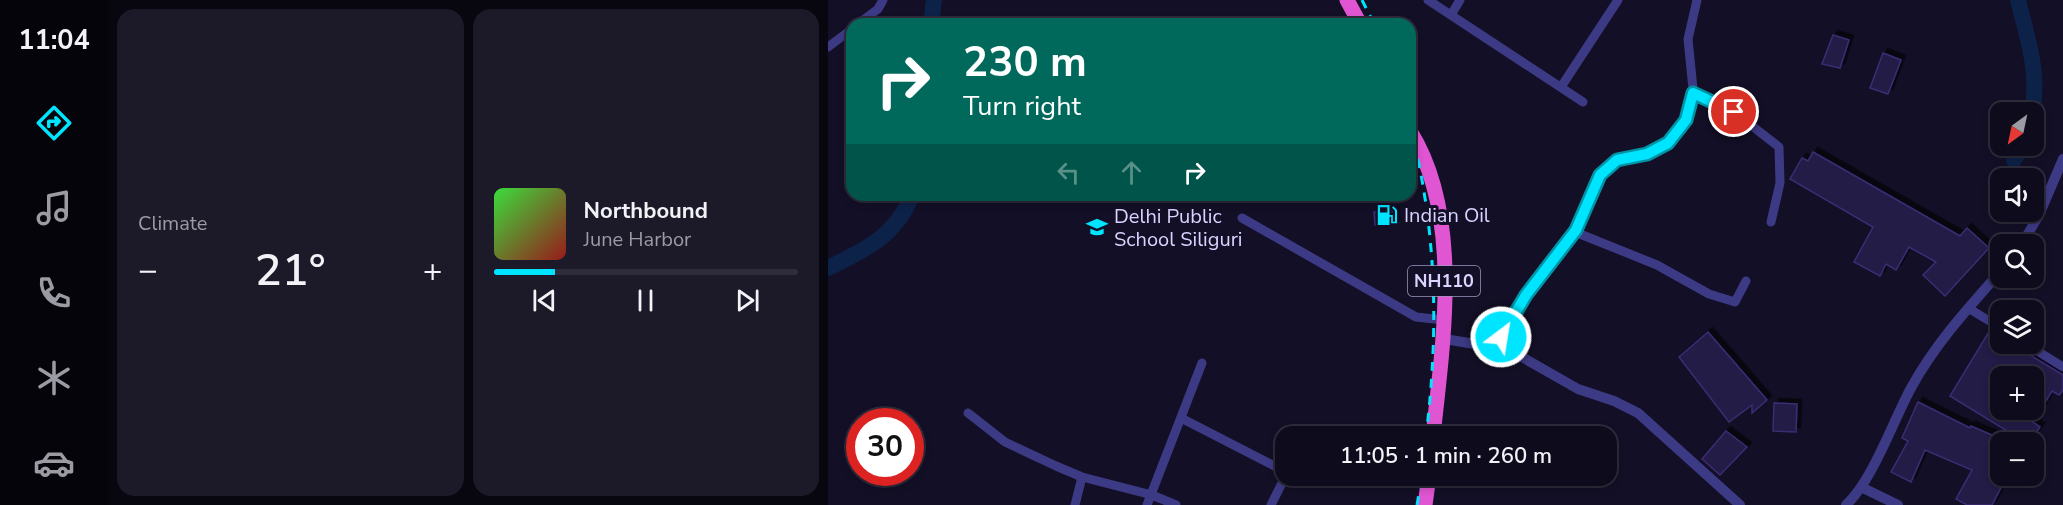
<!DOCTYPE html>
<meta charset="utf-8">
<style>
:root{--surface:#0e0b1c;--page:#1c1929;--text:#f1f3f6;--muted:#9b9ba3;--line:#2e2b3b;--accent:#00e5ff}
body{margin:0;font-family:"Nunito Sans",sans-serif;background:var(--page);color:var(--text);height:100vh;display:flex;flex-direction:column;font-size:22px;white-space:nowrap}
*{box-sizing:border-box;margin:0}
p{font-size:20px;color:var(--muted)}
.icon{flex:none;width:33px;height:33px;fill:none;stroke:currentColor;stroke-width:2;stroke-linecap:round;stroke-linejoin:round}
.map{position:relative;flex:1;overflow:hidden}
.panel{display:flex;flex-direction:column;gap:9px;padding:9px;background:#08060f;width:720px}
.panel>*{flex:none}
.hud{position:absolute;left:18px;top:18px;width:570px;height:183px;border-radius:18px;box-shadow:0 3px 9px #0003,0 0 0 2px var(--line);background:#00695c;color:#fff;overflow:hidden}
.needle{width:39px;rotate:213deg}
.tools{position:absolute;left:1162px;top:102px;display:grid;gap:12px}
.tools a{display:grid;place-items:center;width:54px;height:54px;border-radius:12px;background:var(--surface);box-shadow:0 3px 9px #0003,0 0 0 2px var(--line);font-size:30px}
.speed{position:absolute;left:18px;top:408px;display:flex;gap:12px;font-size:30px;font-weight:700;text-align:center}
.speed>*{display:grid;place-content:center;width:78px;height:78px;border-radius:50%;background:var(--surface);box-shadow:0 3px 9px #0003,0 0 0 2px var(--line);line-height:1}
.speed .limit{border:9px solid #d22;background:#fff;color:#111}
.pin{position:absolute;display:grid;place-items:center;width:51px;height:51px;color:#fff;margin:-26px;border:3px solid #fff;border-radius:50%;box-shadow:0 2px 6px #0007}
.me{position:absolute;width:66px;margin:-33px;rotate:31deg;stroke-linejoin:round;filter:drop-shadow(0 0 4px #0008)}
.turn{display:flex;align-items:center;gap:21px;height:126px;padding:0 18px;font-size:27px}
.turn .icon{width:78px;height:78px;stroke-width:2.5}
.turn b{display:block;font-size:42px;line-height:51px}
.lanes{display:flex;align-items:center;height:57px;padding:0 18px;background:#0003;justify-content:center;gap:30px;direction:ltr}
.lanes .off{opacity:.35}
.big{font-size:45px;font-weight:600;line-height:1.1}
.panel .widget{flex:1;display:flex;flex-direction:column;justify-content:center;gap:9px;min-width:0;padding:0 21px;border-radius:18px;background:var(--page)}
.song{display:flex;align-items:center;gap:18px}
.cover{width:72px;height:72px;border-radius:9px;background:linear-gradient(135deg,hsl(120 70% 55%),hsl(0 70% 35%))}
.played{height:6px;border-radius:3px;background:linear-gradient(90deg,var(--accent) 20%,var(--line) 20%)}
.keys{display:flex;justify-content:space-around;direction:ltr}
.heat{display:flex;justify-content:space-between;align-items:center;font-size:33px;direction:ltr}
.panel .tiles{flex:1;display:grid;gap:9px;grid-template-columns:repeat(2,1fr)}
.trip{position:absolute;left:447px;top:426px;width:342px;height:60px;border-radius:18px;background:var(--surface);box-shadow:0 3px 9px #0003,0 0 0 2px var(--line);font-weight:600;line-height:60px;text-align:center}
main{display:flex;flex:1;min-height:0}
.tabs{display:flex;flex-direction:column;width:108px;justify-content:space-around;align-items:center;background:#06040b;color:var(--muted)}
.tabs .icon{width:42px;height:42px}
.tabs .on{color:var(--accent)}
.tabs b{font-size:27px;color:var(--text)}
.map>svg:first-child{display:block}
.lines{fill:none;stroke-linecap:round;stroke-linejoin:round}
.river{stroke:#0c2248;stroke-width:16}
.building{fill:#241b47;stroke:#3b2d73;stroke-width:1.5;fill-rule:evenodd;filter:url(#shadow)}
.minor{stroke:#3d3a85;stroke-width:9}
.tertiary{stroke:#3d3a85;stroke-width:10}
.trunk{stroke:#e055d1;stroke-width:15}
.rail{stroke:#00e5ff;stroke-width:3;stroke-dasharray:9 8;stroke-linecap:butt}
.route-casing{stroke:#0095a6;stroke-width:15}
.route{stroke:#00e5ff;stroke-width:10}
.labels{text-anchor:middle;stroke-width:6;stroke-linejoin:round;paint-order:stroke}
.shield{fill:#130f26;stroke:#9e99be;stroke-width:1.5}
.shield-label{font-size:18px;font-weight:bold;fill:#d9d4ff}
.poi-label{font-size:20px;fill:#d9d4ff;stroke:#130f26;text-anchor:start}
</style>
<main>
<nav class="tabs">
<b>11:04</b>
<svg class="icon on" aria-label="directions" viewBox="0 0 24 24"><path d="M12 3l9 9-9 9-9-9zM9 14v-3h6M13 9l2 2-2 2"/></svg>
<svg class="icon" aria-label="music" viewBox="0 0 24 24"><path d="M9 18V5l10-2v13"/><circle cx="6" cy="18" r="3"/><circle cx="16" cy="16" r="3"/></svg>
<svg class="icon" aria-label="phone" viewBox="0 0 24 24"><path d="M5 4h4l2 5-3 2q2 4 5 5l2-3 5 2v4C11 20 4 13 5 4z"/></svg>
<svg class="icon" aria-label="climate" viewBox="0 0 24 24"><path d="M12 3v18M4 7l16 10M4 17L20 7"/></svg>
<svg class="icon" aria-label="car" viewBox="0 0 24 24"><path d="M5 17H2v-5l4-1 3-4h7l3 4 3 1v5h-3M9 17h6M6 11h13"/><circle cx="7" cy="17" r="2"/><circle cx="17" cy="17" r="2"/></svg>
</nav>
<section class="panel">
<div class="tiles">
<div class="widget"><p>Climate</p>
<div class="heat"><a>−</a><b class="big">21°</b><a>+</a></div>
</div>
<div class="widget">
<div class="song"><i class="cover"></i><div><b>Northbound</b><p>June Harbor</p></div></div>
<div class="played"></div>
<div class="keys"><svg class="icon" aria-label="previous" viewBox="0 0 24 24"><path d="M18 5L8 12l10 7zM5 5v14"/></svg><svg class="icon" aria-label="pause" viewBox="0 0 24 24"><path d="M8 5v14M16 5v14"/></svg><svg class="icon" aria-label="next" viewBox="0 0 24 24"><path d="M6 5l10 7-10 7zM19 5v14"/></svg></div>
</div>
</div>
</section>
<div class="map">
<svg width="1235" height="505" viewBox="0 0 1235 505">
<defs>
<filter id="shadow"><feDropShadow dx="4.5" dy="-4.5" stdDeviation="0" flood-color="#0009"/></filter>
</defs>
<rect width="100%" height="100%" fill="#130f26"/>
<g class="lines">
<!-- river -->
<path class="river" d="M1190,0C1199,37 1212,74 1204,112
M103,24L106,0
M1186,160L1194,146
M0,268C37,250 68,236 84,195"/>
</g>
<!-- building -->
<path class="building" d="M1005,35L1021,40L1012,68L994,64Z
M1055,53L1073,60L1060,94L1042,88Z
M985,152L1132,236L1139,228L1161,248L1117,296L1095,275L1108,262L1081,247L1068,270L1058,264L1052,276L1026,262L1045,227L962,179L974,158L980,161Z
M566,211L567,224L547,225L546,212Z
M1162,330L1173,337V344H1184L1235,375V390L1231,395L1224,391L1205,422L1212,427L1202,442H1197L1122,396ZM1173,376H1206V410H1173Z
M880,332L939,400L924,413V405L901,422L851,357Z
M1090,402L1142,428L1143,426L1173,439V476H1179L1164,505H1139L1128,499L1144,470L1097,450L1083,482L1063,472L1080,441L1074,438Z
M946,403L969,404L968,432L945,431Z
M898,431L919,447L892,475L874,459Z"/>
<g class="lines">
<!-- minor -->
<path class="minor" d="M600,0L755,102
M623,15L632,0
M30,24L50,9L55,0
M0,47L24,29
M733,87L790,0
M865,93L906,112L951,147L952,183L943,222
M414,218L588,317L616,320
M747,232L829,265L881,294L907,302L918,281
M1140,308L1173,328
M1198,344L1235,367
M667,347L698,295L748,230L772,175L789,160L830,150L849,134L858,120L863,109L865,89L860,39L869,0
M140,413L177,442L228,466L254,477L324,495L348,505
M353,418L458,472
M247,505L254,477
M319,505L374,363
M443,505L458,475"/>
<!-- tertiary -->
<path class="tertiary" d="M1194,244L1211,215L1235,159
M616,339L672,348L687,353L750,389L786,401L810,413L912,505
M1033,487L1070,505
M1018,505C1045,480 1065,421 1083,388C1107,344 1140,308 1173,271"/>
<!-- trunk -->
<path class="trunk" d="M519,0L532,24
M582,131C635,215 615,342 605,436
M597,505L601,476"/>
<!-- rail -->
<path class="rail" d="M534,0L546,24
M582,126C609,228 611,332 598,436
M589,505L594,476"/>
</g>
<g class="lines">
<defs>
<path id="route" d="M673,337L698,295L748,230L772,175L789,160L819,154L840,143L858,120L865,93L906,112"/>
</defs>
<!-- route casing -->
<use href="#route" class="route-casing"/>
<!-- route -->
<use href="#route" class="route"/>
</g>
<!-- icons -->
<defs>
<symbol id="fuel-bare" viewBox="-9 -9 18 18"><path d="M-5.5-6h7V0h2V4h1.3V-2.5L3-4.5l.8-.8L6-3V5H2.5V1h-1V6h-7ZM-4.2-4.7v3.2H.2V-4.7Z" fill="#00e5ff" stroke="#130f26" stroke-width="2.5" paint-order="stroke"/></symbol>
<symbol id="school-bare" viewBox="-9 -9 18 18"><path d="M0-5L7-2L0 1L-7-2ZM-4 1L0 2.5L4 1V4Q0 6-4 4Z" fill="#00e5ff" stroke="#130f26" stroke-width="2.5" paint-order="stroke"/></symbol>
</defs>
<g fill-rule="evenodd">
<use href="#fuel-bare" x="544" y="200" width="30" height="30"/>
<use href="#school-bare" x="254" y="212" width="30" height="30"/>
</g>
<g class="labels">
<!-- shield labels -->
<rect class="shield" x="580" y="266" width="72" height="30" rx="4.5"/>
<g class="shield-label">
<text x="616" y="287">NH110</text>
</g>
<!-- poi labels -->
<g class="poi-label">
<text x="576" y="222">Indian Oil</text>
<text x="286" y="223">Delhi Public<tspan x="286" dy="23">School Siliguri</tspan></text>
</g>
</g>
</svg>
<div class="tools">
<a><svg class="needle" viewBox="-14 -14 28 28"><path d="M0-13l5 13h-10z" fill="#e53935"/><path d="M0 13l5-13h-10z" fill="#9b9ba3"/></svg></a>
<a><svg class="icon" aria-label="sound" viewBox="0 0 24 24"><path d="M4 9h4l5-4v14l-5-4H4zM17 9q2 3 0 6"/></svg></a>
<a><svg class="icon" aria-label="search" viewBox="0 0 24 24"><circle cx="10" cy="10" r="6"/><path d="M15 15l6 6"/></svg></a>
<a><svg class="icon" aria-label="layers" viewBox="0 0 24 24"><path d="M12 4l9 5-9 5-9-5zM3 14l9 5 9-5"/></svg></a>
<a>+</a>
<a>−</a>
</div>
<div class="speed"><div class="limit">30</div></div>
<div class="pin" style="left:906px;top:112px;background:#d93025"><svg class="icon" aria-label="arrive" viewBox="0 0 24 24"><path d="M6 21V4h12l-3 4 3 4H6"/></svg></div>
<svg class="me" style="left:673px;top:337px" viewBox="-20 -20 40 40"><circle r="17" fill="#00e5ff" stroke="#fff" stroke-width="3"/><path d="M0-11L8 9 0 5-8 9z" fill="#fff"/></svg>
<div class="trip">11:05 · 1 min · 260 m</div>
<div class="hud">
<div class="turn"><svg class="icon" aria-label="right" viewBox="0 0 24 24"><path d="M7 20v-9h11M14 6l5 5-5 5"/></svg><div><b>230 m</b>Turn right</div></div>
<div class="lanes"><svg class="icon off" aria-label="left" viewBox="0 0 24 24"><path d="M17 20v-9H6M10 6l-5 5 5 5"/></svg><svg class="icon off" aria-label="ahead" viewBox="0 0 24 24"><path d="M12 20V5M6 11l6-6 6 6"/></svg><svg class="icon" aria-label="right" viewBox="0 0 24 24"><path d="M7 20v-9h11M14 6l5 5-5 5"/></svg></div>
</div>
</div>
</main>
